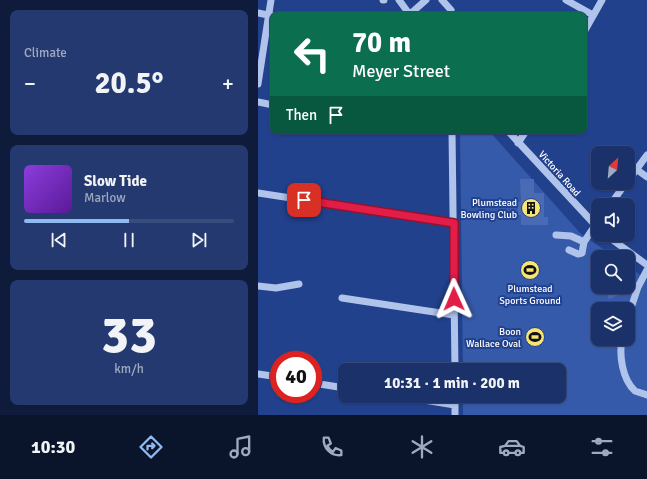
<!DOCTYPE html>
<meta charset="utf-8">
<style>
:root{--surface:#1a316a;--page:#233970;--text:#f1f3f6;--muted:#9fa9c1;--line:#384c7e;--accent:#90b9f0}
body{margin:0;font-family:Signika,sans-serif;background:var(--page);color:var(--text);height:100vh;display:flex;flex-direction:column;font-size:15px;white-space:nowrap}
*{box-sizing:border-box;margin:0}
p{font-size:13px;color:var(--muted)}
.icon{flex:none;width:22px;height:22px;fill:none;stroke:currentColor;stroke-width:2;stroke-linecap:round;stroke-linejoin:round}
.map{position:relative;flex:1;overflow:hidden}
.panel{display:flex;flex-direction:column;gap:10px;padding:10px;background:#0e1b3a;width:258px}
.panel>*{flex:none}
.hud{position:absolute;left:12px;top:12px;width:317px;height:122px;border-radius:8px;box-shadow:0 1px 3px #0004,0 0 0 1px var(--line);background:#0b6e4f;color:#fff;overflow:hidden}
.needle{width:26px;rotate:26deg}
.tools{position:absolute;left:333px;top:146px;display:grid;gap:8px}
.tools a{display:grid;place-items:center;width:44px;height:44px;border-radius:8px;background:var(--surface);box-shadow:0 1px 3px #0004,0 0 0 1px var(--line);font-size:20px}
.speed{position:absolute;left:12px;top:351px;display:flex;gap:8px;font-size:20px;font-weight:700;text-align:center}
.speed>*{display:grid;place-content:center;width:52px;height:52px;border-radius:50%;background:var(--surface);box-shadow:0 1px 3px #0004,0 0 0 1px var(--line);line-height:1}
.speed .limit{border:6px solid #d22;background:#fff;color:#111}
.pin{position:absolute;display:grid;place-items:center;width:34px;height:34px;color:#fff;margin:-17px;border-radius:8px;box-shadow:0 2px 6px #0006}
.me{position:absolute;width:44px;margin:-22px;rotate:359deg;stroke-linejoin:round;filter:drop-shadow(0 0 3px #0008)}
.turn{display:flex;align-items:center;gap:14px;height:84px;padding:0 16px;font-size:18px}
.turn .icon{width:52px;height:52px;stroke-width:2.5}
.turn b{display:block;font-size:28px;line-height:34px}
.then{display:flex;align-items:center;height:38px;padding:0 16px;background:#0003;gap:8px;font-size:15px}
.big{font-size:30px;font-weight:700;line-height:1.1}
.panel .tile{flex:1;display:flex;flex-direction:column;justify-content:center;gap:6px;min-width:0;padding:0 14px;border-radius:8px;background:var(--page)}
.panel .dial{align-items:center;gap:0}
.dial b{font-size:52px;line-height:1}
.song{display:flex;align-items:center;gap:12px}
.cover{width:48px;height:48px;border-radius:6px;background:linear-gradient(135deg,hsl(270 70% 55%),hsl(270 70% 35%))}
.played{height:4px;border-radius:2px;background:linear-gradient(90deg,var(--accent) 50%,var(--line) 50%)}
.keys{display:flex;justify-content:space-around;direction:ltr}
.heat{display:flex;justify-content:space-between;align-items:center;font-size:22px;direction:ltr}
.trip{position:absolute;left:80px;top:363px;width:228px;height:40px;border-radius:8px;background:var(--surface);box-shadow:0 1px 3px #0004,0 0 0 1px var(--line);font-weight:700;line-height:40px;text-align:center}
.tabs{display:flex;height:64px;justify-content:space-around;align-items:center;background:#0a142a;color:var(--muted)}
.tabs .icon{width:28px;height:28px}
.tabs .on{color:var(--accent)}
.tabs b{font-size:18px;color:var(--text)}
main{display:flex;flex:1;min-height:0}
.map>svg:first-child{display:block}
.green{fill:#365aaa;fill-rule:evenodd}
.building{fill:#4b6ab4}
.lines{fill:none;stroke-linecap:round;stroke-linejoin:round}
.minor{stroke:#b0c3eb;stroke-width:7}
.route-casing{stroke:#92132f;stroke-width:10}
.route{stroke:#e11d48;stroke-width:7}
.labels{text-anchor:middle;stroke-width:4;stroke-linejoin:round;paint-order:stroke}
.street-label{font-size:10px;fill:#fff;stroke:#22418d}
.poi-label{font-size:10px;fill:#fff;stroke:#22418d;text-anchor:end}
</style>
<main>
<section class="panel">
<div class="tile"><p>Climate</p>
<div class="heat"><a>−</a><b class="big">20.5°</b><a>+</a></div>
</div>
<div class="tile">
<div class="song"><i class="cover"></i><div><b>Slow Tide</b><p>Marlow</p></div></div>
<div class="played"></div>
<div class="keys"><svg class="icon" aria-label="previous" viewBox="0 0 24 24"><path d="M18 5L8 12l10 7zM5 5v14"/></svg><svg class="icon" aria-label="pause" viewBox="0 0 24 24"><path d="M8 5v14M16 5v14"/></svg><svg class="icon" aria-label="next" viewBox="0 0 24 24"><path d="M6 5l10 7-10 7zM19 5v14"/></svg></div>
</div>
<div class="tile dial"><b>33</b><p>km/h</p></div>
</section>
<div class="map">
<svg width="389" height="415" viewBox="0 0 389 415">
<rect width="100%" height="100%" fill="#22418d"/>
<!-- green -->
<path class="green" d="M202,131H231L323,234L357,257H340V287H370V266L389,280V415H205V396H301V370H205ZM340,309H370V339H340Z"/>
<!-- building -->
<path class="building" d="M262,179H276V193H286V217H290V225H263V215H260V202H263Z
M346,287H365L367,292L351,299Z"/>
<g class="lines">
<!-- minor -->
<path class="minor" d="M125,0H126
M141,0L152,15
M184,0L193,10
M308,0L335,15
M0,13L15,16
M151,15L168,0
M274,15H275
M326,32L344,0
M0,84L13,0
M0,102L15,105
M194,131L197,370
M250,131L340,228
M260,143L268,131
M378,169L389,177
M370,181L389,155
M0,193L196,223
M352,205L368,183
M298,235L313,236L326,242
M348,235L389,265
M311,250L320,254L324,253L326,242L340,221
M0,286L18,288L41,284
M84,298L196,315
M370,317L380,287L389,270
M364,339C361,355 364,379 377,391L389,395
M0,374L21,377
M55,383L87,388
M141,396L197,405
M197,396V415"/>
</g>
<g class="lines">
<defs>
<path id="route" d="M46,200L196,223V299"/>
</defs>
<!-- route casing -->
<use href="#route" class="route-casing"/>
<!-- route -->
<use href="#route" class="route"/>
</g>
<!-- icons -->
<defs>
<symbol id="building-disc" viewBox="-11 -11 22 22"><circle r="9.5" fill="#f7e472" stroke="#22418d"/><path d="M-4-6H4V6H1V3H-1V6H-4ZM-2.5-4.3h1.7v1.8h-1.7ZM.8-4.3h1.7v1.8H.8ZM-2.5-1h1.7V.8h-1.7ZM.8-1h1.7V.8H.8Z" fill="#111"/></symbol>
<symbol id="stadium-disc" viewBox="-11 -11 22 22"><circle r="9.5" fill="#f7e472" stroke="#22418d"/><path d="M0-5a6.5 5 0 1 0 0 10a6.5 5 0 1 0 0-10ZM-3.5-1.8h7v3.6h-7Z" fill="#111"/></symbol>
</defs>
<g fill-rule="evenodd">
<use href="#building-disc" x="262" y="197" width="22" height="22"/>
<use href="#stadium-disc" x="261" y="259" width="22" height="22"/>
<use href="#stadium-disc" x="266" y="326" width="22" height="22"/>
</g>
<g class="labels">
<!-- street labels -->
<g class="street-label">
<text transform="translate(302 173) rotate(48)" y="4">Victoria Road</text>
</g>
<!-- poi labels -->
<g class="poi-label">
<text x="259" y="206">Plumstead<tspan x="259" dy="12">Bowling Club</tspan></text>
<text x="272" y="292" text-anchor="middle">Plumstead<tspan x="272" dy="12">Sports Ground</tspan></text>
<text x="263" y="335">Boon<tspan x="263" dy="12">Wallace Oval</tspan></text>
</g>
</g>
</svg>
<div class="tools">
<a><svg class="needle" viewBox="-14 -14 28 28"><path d="M0-13l5 13h-10z" fill="#e53935"/><path d="M0 13l5-13h-10z" fill="#9fa9c1"/></svg></a>
<a><svg class="icon" aria-label="sound" viewBox="0 0 24 24"><path d="M4 9h4l5-4v14l-5-4H4zM17 9q2 3 0 6"/></svg></a>
<a><svg class="icon" aria-label="search" viewBox="0 0 24 24"><circle cx="10" cy="10" r="6"/><path d="M15 15l6 6"/></svg></a>
<a><svg class="icon" aria-label="layers" viewBox="0 0 24 24"><path d="M12 4l9 5-9 5-9-5zM3 14l9 5 9-5"/></svg></a>
</div>
<div class="speed"><div class="limit">40</div></div>
<div class="pin" style="left:46px;top:200px;background:#d93025"><svg class="icon" aria-label="arrive" viewBox="0 0 24 24"><path d="M6 21V4h12l-3 4 3 4H6"/></svg></div>
<svg class="me" style="left:196px;top:299px" viewBox="-20 -20 40 40"><path d="M0-17L14 15 0 8-14 15z" fill="#e11d48" stroke="#fff" stroke-width="4"/></svg>
<div class="trip">10:31 · 1 min · 200 m</div>
<div class="hud">
<div class="turn"><svg class="icon" aria-label="left" viewBox="0 0 24 24"><path d="M17 20v-9H6M10 6l-5 5 5 5"/></svg><div><b>70 m</b>Meyer Street</div></div>
<div class="then">Then<svg class="icon" aria-label="arrive" viewBox="0 0 24 24"><path d="M6 21V4h12l-3 4 3 4H6"/></svg></div>
</div>
</div>
</main>
<nav class="tabs">
<b>10:30</b>
<svg class="icon on" aria-label="directions" viewBox="0 0 24 24"><path d="M12 3l9 9-9 9-9-9zM9 14v-3h6M13 9l2 2-2 2"/></svg>
<svg class="icon" aria-label="music" viewBox="0 0 24 24"><path d="M9 18V5l10-2v13"/><circle cx="6" cy="18" r="3"/><circle cx="16" cy="16" r="3"/></svg>
<svg class="icon" aria-label="phone" viewBox="0 0 24 24"><path d="M5 4h4l2 5-3 2q2 4 5 5l2-3 5 2v4C11 20 4 13 5 4z"/></svg>
<svg class="icon" aria-label="climate" viewBox="0 0 24 24"><path d="M12 3v18M4 7l16 10M4 17L20 7"/></svg>
<svg class="icon" aria-label="car" viewBox="0 0 24 24"><path d="M5 17H2v-5l4-1 3-4h7l3 4 3 1v5h-3M9 17h6M6 11h13"/><circle cx="7" cy="17" r="2"/><circle cx="17" cy="17" r="2"/></svg>
<svg class="icon" aria-label="filters" viewBox="0 0 24 24"><path d="M4 7h16M4 17h16"/><circle cx="9" cy="7" r="2"/><circle cx="15" cy="17" r="2"/></svg>
</nav>
